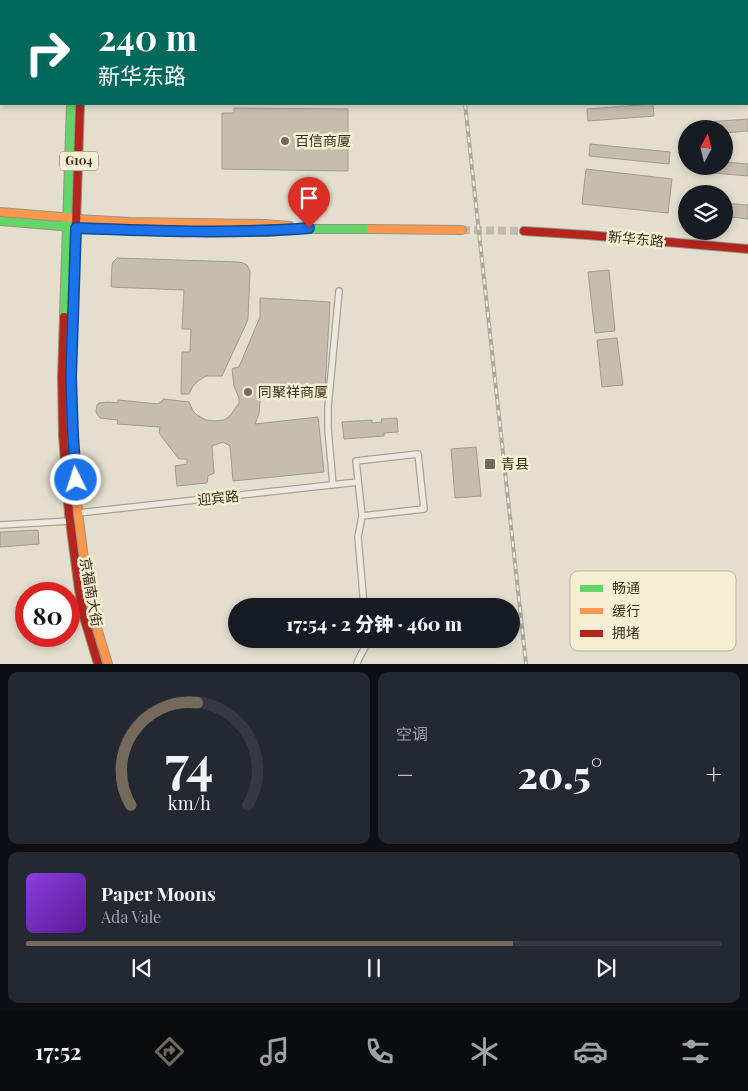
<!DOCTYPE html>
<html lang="zh">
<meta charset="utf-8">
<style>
:root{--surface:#171b24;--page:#242831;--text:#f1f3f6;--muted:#9ea1a6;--line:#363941;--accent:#736a5b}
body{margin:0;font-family:"Playfair Display","Noto Sans SC",serif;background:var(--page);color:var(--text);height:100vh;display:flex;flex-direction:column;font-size:19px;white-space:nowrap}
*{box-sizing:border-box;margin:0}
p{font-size:16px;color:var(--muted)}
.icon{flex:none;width:28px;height:28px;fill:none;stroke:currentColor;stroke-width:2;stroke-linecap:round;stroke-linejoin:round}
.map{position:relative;height:664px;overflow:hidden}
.drawer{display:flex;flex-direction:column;gap:8px;padding:8px;background:#0d0f14;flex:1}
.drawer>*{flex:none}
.hud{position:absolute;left:0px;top:0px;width:749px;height:105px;box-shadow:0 2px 8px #0003;background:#00695c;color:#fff;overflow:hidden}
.needle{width:32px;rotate:7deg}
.tools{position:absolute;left:678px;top:120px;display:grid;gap:10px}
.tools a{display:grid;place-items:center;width:55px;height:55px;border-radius:50%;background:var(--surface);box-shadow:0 2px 8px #0003;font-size:25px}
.speed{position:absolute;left:15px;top:582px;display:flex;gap:10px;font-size:25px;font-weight:700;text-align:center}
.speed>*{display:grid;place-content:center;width:65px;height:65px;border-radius:50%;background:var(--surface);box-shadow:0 2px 8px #0003;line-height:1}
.speed .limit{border:8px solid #d22;background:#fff;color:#111}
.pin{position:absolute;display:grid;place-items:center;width:42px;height:42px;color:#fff;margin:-51px -21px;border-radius:50% 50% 50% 0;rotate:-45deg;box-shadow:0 0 5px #0007}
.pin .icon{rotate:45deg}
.me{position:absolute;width:55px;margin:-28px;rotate:356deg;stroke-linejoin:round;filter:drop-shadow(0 0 4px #0008)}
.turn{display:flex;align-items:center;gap:18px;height:105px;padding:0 15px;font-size:22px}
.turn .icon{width:65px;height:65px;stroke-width:2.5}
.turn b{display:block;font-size:35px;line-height:42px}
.big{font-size:38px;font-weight:800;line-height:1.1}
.drawer .card{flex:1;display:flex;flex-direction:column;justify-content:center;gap:8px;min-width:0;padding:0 18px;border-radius:10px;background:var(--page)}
.drawer .dial{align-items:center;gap:0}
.dial svg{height:130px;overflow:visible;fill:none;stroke:var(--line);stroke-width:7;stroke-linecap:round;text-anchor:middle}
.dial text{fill:var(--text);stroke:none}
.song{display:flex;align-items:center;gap:15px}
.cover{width:60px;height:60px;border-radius:8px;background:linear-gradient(135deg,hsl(270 70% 55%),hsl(270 70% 35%))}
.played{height:5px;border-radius:2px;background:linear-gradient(90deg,var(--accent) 70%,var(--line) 70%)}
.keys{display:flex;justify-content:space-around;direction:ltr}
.heat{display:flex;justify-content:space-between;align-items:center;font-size:28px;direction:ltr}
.drawer .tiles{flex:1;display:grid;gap:8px;grid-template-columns:1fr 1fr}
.card:last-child{grid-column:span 2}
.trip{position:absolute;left:228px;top:598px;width:292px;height:50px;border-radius:25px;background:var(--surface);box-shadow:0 2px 8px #0003;font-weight:800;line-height:50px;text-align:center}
.tabs{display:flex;height:80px;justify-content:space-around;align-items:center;background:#090b0e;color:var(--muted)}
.tabs .icon{width:35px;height:35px}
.tabs .on{color:var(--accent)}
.tabs b{font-size:22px;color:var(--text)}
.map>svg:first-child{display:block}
.building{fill:#c7bdae;stroke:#a39a8c}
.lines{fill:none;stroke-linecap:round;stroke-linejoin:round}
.secondary-tunnel{stroke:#c1baaa;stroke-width:8;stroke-dasharray:8 4;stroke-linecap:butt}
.street-casing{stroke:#a8a396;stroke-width:8}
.fast-casing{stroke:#989286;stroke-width:10}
.slow-casing{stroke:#989286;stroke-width:10}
.jam-casing{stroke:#989286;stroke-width:10}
.street{stroke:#ece8de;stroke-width:5.5}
.fast{stroke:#63d668;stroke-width:8}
.slow{stroke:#ff974d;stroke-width:8}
.jam{stroke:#b3261e;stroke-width:8}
.rail-casing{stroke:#aba89e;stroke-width:4}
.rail{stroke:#f5eed2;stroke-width:2;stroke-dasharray:5.5;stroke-linecap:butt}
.route-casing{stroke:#114b97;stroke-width:12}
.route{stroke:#1a73e8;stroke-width:9}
.poi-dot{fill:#736a5b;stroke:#f5eed2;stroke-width:2}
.labels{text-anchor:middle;stroke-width:5;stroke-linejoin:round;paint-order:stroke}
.shield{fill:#f5eed2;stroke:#706654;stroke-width:1}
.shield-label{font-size:12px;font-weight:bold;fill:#372c1e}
.poi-label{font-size:14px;fill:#372c1e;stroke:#f5eed2;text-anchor:start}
.street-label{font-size:14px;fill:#372c1e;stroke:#f5eed2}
.key{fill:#f5eed2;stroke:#bcb49c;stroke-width:1}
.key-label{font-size:14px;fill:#372c1e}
</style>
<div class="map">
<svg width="748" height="664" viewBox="0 0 748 664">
<rect width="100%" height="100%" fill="#e3decd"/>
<!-- building -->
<path class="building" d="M653,104L654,116L588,121L587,109Z
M234,108L348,109V171L222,169V113H234Z
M748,119V131L724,133V129H695L694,123Z
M590,144L670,152L669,164L589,156Z
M724,162L748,164V176L691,171V166H724Z
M586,169L672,179L668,213L582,204Z
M724,203L748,205V219L724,216Z
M117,258L238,262L243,263L247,265L250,271L248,319L246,324L222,376H206L198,381L193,386L189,394H181L182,352H190L191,329H182L184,290L111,287L112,265L113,262Z
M609,270L615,331L595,333L588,272Z
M260,298L330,302L325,390L258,386L260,394V401L259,414L255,424L318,417L324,472L233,481L230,446L223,442L212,446L214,473L208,476L207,483L177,486L175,466L187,464V459H180L178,458L159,433L160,427L117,424L118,420L100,418L96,412L97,405L99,403L108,402L118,403V400L158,404L164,399L189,402L193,411L197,415L206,420L215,421L224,420L230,416L239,403V398L234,386L232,369L234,368L239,367L260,317Z
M617,338L623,385L602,387L597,340Z
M397,418L398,432L384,433V436L344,439L342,422L372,420V423L382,422L381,419Z
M476,447L481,496L455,498L451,449Z
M38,530L39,544L0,547V532Z"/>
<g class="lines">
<!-- secondary-tunnel -->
<path class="secondary-tunnel" d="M462,230L524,231"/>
<defs>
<path id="street" d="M418,454L424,509L362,516L356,461Z
M333,485L328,429V407L339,291
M78,513L358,482
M362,516L358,537L364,606
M0,525L70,521
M357,664C359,655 367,648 367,639"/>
<path id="fast" d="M68,0V1
M78,0V1
M0,221L72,227
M76,227L127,230L266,232L309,229H371
M64,317L71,104"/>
<path id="slow" d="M0,212L74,218
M77,219L129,222L263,224L290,226
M371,229L462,230
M73,443L78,513L88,589L93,615L108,664"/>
<path id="jam" d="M524,231L587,235L748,249
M64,317L62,377L63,435L69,514L79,590L84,617L98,664
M73,443L71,377L80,104"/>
</defs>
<!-- street casing -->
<use href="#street" class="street-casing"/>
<!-- fast casing -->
<use href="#fast" class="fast-casing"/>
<!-- slow casing -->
<use href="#slow" class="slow-casing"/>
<!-- jam casing -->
<use href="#jam" class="jam-casing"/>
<!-- street -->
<use href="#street" class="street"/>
<!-- fast -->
<use href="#fast" class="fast"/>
<!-- slow -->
<use href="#slow" class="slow"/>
<!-- jam -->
<use href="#jam" class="jam"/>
<defs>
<path id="rail" d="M465,0V1
M465,104L526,664"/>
</defs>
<!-- rail casing -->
<use href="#rail" class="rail-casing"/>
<!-- rail -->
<use href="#rail" class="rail"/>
</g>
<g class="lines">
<defs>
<path id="route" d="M76,480L73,435L71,377L76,228C154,231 232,234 309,228"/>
</defs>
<!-- route casing -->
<use href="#route" class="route-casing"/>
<!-- route -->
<use href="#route" class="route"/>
</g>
<!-- markers -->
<g class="poi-dot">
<circle cx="285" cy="141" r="5"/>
<circle cx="248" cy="392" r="5"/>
<rect x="484" y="458" width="12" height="12" rx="2.5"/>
</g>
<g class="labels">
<!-- shield labels -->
<rect class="shield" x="60" y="151.5" width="38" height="19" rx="4"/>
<g class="shield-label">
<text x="79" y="165">G104</text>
</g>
<!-- poi labels -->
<g class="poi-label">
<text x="295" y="146">百信商厦</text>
<text x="258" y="397">同聚祥商厦</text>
<text x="501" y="469">青县</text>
</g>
<!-- street labels -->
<g class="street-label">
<text transform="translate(636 239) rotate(5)" y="5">新华东路</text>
<text transform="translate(218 498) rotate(-6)" y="5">迎宾路</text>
<text transform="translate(91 592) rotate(80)" y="5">京福南大街</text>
</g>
</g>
<!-- legend -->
<rect x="570" y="571" width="166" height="80" rx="8" class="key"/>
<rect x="580" y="585" width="23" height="7" fill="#63d668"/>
<rect x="580" y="608" width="23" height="6" fill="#ff974d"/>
<rect x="580" y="630" width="23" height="7" fill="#b3261e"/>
<g class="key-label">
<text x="612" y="593">畅通</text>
<text x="612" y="616">缓行</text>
<text x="612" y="638">拥堵</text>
</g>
</svg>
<div class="tools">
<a><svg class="needle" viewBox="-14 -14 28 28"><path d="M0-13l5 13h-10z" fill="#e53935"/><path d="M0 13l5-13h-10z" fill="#9ea1a6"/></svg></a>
<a><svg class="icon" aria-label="layers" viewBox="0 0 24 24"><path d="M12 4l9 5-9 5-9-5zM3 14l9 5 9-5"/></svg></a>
</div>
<div class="speed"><div class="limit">80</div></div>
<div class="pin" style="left:309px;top:228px;background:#d93025"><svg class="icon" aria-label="arrive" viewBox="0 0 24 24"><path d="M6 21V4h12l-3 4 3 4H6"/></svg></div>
<svg class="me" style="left:76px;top:480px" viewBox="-20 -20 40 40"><circle r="17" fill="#1a73e8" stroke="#fff" stroke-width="3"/><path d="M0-11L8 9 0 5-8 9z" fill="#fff"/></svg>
<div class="trip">17:54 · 2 分钟 · 460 m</div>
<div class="hud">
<div class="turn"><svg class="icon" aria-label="right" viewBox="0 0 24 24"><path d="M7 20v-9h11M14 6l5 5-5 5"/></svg><div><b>240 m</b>新华东路</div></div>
</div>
</div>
<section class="drawer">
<div class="tiles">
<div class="card dial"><svg viewBox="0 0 100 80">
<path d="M14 69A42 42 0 1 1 86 69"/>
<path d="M14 69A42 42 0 0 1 55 6" stroke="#736a5b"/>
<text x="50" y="56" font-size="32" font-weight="700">74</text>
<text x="50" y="72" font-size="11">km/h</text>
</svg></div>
<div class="card"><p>空调</p>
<div class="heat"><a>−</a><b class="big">20.5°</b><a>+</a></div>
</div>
<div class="card">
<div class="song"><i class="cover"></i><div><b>Paper Moons</b><p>Ada Vale</p></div></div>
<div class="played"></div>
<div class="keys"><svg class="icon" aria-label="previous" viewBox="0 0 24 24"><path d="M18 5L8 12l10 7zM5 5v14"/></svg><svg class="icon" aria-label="pause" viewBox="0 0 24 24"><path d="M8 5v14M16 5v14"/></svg><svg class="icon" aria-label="next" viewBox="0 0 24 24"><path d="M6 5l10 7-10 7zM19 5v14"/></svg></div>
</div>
</div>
</section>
<nav class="tabs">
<b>17:52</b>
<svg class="icon on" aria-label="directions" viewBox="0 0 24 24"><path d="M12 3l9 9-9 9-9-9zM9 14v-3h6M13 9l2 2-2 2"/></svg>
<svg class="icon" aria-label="music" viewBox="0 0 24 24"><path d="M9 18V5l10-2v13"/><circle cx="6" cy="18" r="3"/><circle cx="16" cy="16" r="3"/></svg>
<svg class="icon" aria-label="phone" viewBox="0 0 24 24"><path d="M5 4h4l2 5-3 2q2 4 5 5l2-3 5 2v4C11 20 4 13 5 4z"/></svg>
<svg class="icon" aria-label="climate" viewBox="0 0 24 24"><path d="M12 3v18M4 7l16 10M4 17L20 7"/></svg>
<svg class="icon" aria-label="car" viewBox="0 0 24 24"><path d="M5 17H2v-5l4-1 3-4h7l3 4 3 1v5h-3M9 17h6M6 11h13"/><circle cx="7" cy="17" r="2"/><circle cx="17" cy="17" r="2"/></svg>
<svg class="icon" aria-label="filters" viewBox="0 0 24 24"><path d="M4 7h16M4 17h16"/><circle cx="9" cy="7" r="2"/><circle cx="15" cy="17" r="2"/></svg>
</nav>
